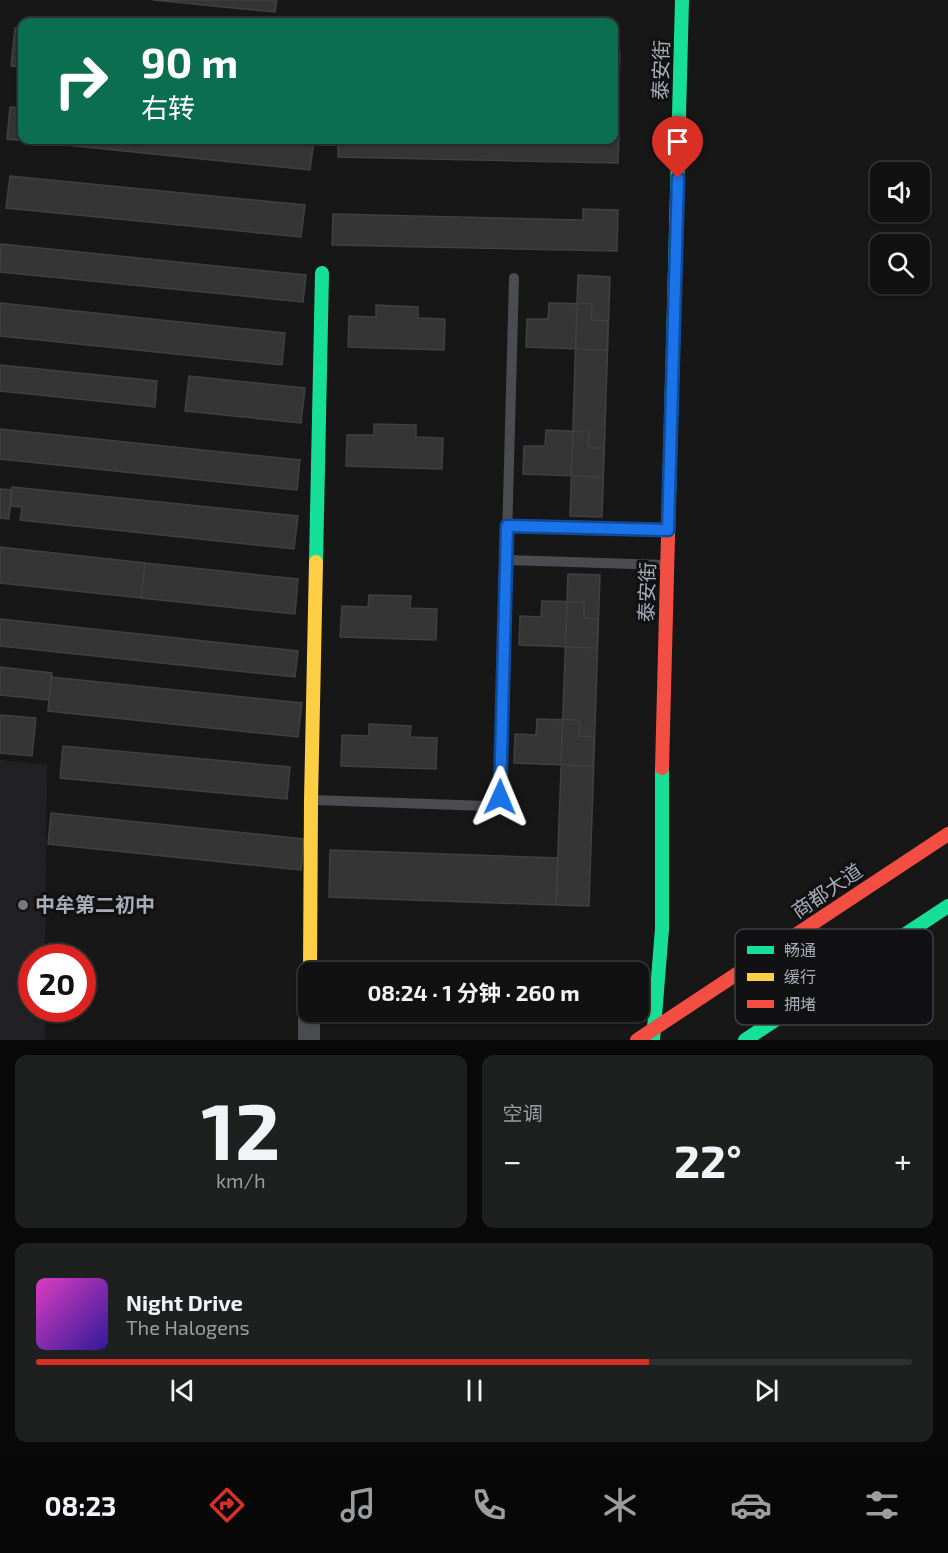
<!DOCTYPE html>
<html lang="zh">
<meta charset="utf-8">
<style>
:root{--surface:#111;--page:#1e1f1f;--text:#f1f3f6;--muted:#9c9d9f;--line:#303131;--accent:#d93025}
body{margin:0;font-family:"Exo 2","Noto Sans SC",sans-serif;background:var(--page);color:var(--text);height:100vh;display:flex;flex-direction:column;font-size:22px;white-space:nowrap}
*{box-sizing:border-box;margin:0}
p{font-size:20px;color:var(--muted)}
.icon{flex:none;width:33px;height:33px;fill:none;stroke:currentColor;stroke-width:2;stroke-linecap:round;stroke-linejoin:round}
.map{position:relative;height:1040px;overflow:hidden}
.drawer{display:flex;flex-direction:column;gap:15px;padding:15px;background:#090909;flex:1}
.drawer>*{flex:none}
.guide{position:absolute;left:18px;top:18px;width:600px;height:126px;border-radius:12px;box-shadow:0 2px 4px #0004,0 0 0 2px var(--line);background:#0b6e4f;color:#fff;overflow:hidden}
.fabs{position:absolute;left:870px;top:162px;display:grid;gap:12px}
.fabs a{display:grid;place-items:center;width:60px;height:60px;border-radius:12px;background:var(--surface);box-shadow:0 2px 4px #0004,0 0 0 2px var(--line);font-size:30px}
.speed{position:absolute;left:18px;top:944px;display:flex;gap:12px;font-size:30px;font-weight:700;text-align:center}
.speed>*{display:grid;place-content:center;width:78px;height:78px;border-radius:50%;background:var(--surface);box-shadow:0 2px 4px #0004,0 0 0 2px var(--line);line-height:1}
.speed .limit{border:9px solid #d22;background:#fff;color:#111}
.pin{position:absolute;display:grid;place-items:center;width:51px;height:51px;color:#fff;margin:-62px -26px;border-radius:50% 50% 50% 0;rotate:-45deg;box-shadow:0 0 6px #0007}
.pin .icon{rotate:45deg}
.me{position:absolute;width:66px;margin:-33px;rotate:1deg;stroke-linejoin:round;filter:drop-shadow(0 0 4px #0008)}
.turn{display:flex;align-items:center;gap:21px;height:126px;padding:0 24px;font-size:27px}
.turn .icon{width:78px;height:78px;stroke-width:2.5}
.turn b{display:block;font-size:42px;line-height:51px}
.big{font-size:45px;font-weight:700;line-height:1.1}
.drawer .tile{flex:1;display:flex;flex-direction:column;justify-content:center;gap:9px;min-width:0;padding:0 21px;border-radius:12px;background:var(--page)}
.drawer .dial{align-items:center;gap:0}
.dial b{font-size:78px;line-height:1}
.song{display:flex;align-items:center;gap:18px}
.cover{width:72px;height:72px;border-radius:9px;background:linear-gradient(135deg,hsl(310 70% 55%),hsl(250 70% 35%))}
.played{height:6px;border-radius:3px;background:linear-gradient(90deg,var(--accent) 70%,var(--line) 70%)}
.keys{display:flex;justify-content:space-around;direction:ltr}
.heat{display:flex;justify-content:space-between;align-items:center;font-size:33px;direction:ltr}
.drawer .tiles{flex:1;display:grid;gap:15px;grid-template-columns:1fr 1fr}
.tile:last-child{grid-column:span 2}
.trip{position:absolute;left:298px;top:962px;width:351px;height:60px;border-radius:12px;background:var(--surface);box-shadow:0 2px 4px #0004,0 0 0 2px var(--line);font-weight:700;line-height:60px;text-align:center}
.dock{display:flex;height:96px;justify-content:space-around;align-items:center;background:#070707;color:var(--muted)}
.dock .icon{width:42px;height:42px}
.dock .selected{color:var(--accent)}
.dock b{font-size:27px;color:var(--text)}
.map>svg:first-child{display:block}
.built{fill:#212123}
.building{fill:#353536;stroke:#3f4043;stroke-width:1.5}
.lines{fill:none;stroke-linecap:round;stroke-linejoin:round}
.lane{stroke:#4b4c50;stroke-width:10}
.street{stroke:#4b4c50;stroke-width:22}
.fast{stroke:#16e098;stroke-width:14}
.slow{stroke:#ffcf43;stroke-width:14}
.jam{stroke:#f24e42;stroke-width:14}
.route-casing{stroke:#114b97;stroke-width:15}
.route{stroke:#1a73e8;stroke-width:10}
.poi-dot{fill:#757880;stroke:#111113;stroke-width:2}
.labels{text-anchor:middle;stroke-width:6;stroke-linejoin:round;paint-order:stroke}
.street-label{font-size:20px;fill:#a8adb8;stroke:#111113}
.poi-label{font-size:20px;font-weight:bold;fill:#a8adb8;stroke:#111113;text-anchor:start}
.key{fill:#111113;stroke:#3e4045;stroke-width:1.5}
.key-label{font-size:16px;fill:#a8adb8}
</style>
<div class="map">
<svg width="948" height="1040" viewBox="0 0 948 1040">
<rect width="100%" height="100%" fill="#171717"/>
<!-- built -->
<path class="built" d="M0,760L47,765L45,957H32V1008H45V1040H0Z"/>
<!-- building -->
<path class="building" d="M153,0H277L275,12Z
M15,28L22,29V67L11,66Z
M614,53H620L618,109H614Z
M10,107L22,108V140H314L310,170L7,139Z
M614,132L619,133L618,163L338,157V140H614Z
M10,176L305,205L301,237L6,208Z
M583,209L618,210L617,251L332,245L333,214L583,220Z
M1,244L306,275L303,302L0,272Z
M578,275L610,277L602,517L570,516Z
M0,303L285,333L282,365L0,336Z
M549,303L592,304L591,320L608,321L607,350L526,347L527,319H548Z
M376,305L418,307V318L445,319L444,350L348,347L349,316L376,317Z
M0,365L157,381L155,407L0,391Z
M189,376L305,388L301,423L185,411Z
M374,424L416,425V437L443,438L442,469L346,466L347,435H374Z
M0,429L300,460L297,490L0,459Z
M546,430L589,432L588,448H604L603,477L523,474L524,446H545Z
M12,487L298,516L294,549L20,520L22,507L10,506Z
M0,489L12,490L9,519L0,518Z
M0,547L145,563L141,598L0,583Z
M145,563L298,579L295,614L141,598Z
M568,574L600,575L589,906L556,905Z
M369,595L411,596L410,608L437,609L436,640L340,637L342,606L368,607Z
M542,601L584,602V618L598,619L597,648L519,645L520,616L541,617Z
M0,619L298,651L295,677L0,646Z
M0,667L52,673L49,700L0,695Z
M51,677L302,703L298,737L48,711Z
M0,715L36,718L32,756L0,753Z
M537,719L580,720L579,736L594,737L593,766L514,763L515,734L536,735Z
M369,724L411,726L410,737L437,738L436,769L341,766L342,735L369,736Z
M63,746L290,767L287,799L60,778Z
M51,813L304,839L301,870L48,844Z
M330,850L558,858L556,905L329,897Z"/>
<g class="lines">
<!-- lane -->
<path class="lane" d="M507,526L665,530
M507,560L664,565
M314,800L487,806L500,797L514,278"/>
<!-- street -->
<path class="street" d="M309,1040V1011"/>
<!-- fast -->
<path class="fast" d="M668,536L682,0
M316,562L322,273
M653,1040L662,929V768
M745,1040L948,906"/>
<!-- slow -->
<path class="slow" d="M310,972L311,800L316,562"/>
<!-- jam -->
<path class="jam" d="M662,768L668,536
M637,1040L948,834"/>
</g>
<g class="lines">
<defs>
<path id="route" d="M500,797L507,526L668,530L678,178"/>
</defs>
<!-- route casing -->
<use href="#route" class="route-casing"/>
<!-- route -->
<use href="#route" class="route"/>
</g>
<!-- markers -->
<circle class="poi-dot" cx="23" cy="905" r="6"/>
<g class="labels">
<!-- street labels -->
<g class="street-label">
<text transform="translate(661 70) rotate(-88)" y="7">泰安街</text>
<text transform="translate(647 592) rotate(-88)" y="7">泰安街</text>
<text transform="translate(827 891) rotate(-34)" y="7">商都大道</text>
</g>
<!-- poi labels -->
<g class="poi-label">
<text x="35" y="912">中牟第二初中</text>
</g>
</g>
<!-- legend -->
<rect x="735" y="929" width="198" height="96" rx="9" class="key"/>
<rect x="747" y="946" width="27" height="8" fill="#16e098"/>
<rect x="747" y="973" width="27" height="8" fill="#ffcf43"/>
<rect x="747" y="1000" width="27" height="8" fill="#f24e42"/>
<g class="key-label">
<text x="784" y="956">畅通</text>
<text x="784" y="983">缓行</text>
<text x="784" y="1010">拥堵</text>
</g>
</svg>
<div class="fabs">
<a><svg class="icon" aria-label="sound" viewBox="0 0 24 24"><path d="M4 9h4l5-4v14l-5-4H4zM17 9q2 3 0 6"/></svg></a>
<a><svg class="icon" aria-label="search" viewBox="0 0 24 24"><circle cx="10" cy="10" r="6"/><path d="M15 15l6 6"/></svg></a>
</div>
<div class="speed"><div class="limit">20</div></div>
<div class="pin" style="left:678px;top:178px;background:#d93025"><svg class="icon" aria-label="arrive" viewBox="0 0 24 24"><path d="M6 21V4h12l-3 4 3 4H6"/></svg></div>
<svg class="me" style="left:500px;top:797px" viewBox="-20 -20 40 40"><path d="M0-17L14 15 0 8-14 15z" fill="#1a73e8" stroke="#fff" stroke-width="4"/></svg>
<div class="trip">08:24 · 1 分钟 · 260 m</div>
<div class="guide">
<div class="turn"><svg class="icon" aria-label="right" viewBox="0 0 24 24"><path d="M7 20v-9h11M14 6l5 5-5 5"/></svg><div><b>90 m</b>右转</div></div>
</div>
</div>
<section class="drawer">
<div class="tiles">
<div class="tile dial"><b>12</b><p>km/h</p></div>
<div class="tile"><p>空调</p>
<div class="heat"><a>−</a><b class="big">22°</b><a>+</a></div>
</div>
<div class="tile">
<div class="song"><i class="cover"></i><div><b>Night Drive</b><p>The Halogens</p></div></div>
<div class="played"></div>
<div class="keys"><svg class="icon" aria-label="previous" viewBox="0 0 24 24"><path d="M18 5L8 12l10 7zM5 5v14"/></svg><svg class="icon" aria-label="pause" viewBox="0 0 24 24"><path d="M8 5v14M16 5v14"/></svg><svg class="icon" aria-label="next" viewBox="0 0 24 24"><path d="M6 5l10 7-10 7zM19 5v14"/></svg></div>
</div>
</div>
</section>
<nav class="dock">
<b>08:23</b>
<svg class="icon selected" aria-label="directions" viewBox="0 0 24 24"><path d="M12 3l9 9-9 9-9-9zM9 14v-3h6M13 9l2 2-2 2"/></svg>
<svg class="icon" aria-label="music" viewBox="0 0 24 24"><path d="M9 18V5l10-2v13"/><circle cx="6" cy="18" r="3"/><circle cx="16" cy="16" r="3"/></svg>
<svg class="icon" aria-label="phone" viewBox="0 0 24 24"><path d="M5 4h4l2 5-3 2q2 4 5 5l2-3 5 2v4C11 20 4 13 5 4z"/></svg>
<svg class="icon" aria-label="climate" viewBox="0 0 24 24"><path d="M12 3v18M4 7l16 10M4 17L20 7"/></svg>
<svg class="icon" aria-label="car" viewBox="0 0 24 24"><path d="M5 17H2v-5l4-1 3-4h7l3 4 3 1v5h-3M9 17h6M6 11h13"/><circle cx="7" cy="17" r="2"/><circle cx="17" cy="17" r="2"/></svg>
<svg class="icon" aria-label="filters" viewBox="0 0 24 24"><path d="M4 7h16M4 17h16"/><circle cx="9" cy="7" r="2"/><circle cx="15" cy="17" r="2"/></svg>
</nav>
